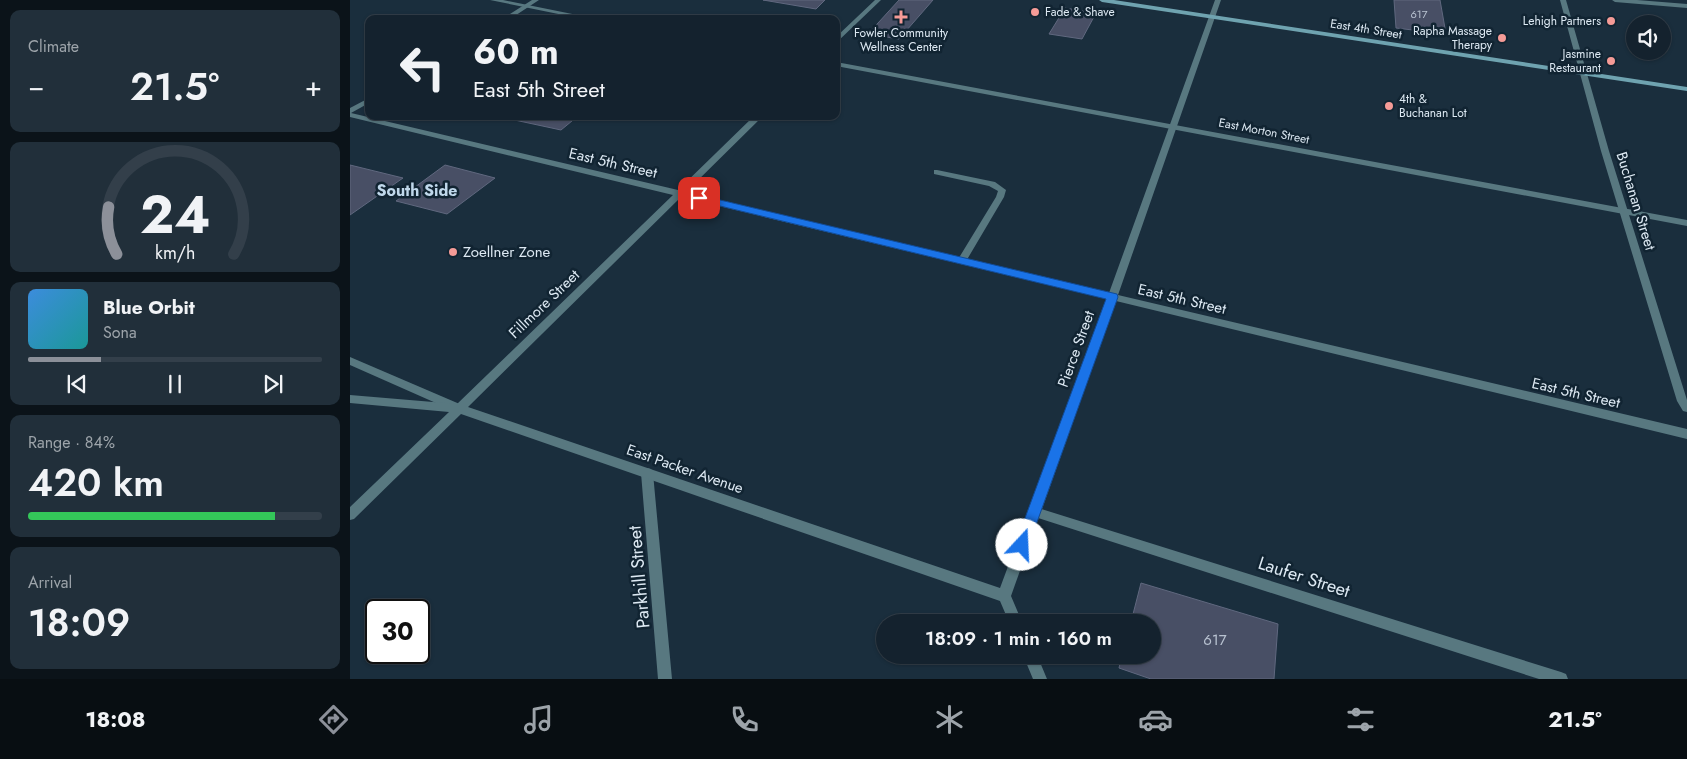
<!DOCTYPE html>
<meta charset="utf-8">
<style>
:root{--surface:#14222e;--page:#212f3a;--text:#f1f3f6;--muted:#9da4aa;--line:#333f4a;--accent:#8c9099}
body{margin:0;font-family:Jost,sans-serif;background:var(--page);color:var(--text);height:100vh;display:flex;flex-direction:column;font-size:19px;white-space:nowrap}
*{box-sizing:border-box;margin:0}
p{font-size:16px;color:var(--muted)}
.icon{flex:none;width:28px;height:28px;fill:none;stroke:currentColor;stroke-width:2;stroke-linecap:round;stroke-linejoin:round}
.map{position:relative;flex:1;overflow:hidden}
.side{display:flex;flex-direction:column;gap:10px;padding:10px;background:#0b1319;width:350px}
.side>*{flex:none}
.hud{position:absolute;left:15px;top:15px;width:475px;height:105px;border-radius:10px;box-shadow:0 1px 4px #0004,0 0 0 1px var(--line);background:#14222e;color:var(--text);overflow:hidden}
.tools{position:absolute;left:1276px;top:15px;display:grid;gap:10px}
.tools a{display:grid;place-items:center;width:45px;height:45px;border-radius:50%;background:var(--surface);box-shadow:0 1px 4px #0004,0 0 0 1px var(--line);font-size:25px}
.speed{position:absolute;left:15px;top:599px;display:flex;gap:10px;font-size:25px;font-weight:700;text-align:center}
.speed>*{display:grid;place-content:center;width:65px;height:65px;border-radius:50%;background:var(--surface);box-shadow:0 1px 4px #0004,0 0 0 1px var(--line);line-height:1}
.speed .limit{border:2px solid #111;border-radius:8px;background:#fff;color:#111}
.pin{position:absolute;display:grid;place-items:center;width:42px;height:42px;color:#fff;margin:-21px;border-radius:10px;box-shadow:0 2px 8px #0006}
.me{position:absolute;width:55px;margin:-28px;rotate:20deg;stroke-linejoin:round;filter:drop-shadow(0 0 4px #0008)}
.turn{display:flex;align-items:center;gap:18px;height:105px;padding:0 25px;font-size:22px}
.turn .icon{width:65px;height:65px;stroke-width:2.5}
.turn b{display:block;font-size:35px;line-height:42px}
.big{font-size:38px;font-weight:600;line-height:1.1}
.side .widget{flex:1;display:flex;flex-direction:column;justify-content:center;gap:8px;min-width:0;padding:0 18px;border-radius:10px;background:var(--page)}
.side .dial{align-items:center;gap:0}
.dial svg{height:130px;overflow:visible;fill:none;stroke:var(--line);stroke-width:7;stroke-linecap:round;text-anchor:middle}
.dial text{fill:var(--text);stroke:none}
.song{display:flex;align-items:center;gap:15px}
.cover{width:60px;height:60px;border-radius:8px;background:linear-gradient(135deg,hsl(210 70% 55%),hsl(180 70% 35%))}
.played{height:5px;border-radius:2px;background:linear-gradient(90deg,var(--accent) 25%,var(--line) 25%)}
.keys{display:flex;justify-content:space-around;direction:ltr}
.heat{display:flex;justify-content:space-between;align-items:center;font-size:28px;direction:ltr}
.charge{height:8px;border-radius:4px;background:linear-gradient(90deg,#34c759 84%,var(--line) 0)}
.trip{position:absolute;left:526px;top:614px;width:285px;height:50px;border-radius:25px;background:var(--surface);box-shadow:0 1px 4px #0004,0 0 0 1px var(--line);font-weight:600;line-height:50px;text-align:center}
.dock{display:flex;height:80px;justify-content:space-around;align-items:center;background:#080e12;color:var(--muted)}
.dock .icon{width:35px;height:35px}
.dock .selected{color:var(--accent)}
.dock b{font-size:22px;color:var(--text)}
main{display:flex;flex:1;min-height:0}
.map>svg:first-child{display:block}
.building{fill:#484f65;stroke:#60687f}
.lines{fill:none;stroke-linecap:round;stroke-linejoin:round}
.service{fill:#587880;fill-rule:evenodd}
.minor{fill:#587880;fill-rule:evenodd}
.secondary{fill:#6fa3b0;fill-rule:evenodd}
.route{fill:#1a73e8;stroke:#114b97}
.poi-dot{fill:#f59b97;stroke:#112432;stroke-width:2}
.labels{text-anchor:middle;stroke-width:5;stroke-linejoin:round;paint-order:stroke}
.far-number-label{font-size:11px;fill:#b8c2d0}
.far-poi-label{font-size:12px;fill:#dde9f3;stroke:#112432;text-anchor:end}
.far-street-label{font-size:12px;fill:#dde9f3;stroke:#112432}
.street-label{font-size:15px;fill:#dde9f3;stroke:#112432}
.poi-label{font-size:15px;fill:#dde9f3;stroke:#112432;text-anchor:start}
.near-number-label{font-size:15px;fill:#b8c2d0}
.neighbourhood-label{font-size:16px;font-weight:bold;fill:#c0d8eb;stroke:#112432}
.near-street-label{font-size:18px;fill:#dde9f3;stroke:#112432}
</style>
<main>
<section class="side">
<div class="widget"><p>Climate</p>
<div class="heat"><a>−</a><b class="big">21.5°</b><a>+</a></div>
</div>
<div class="widget dial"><svg viewBox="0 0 100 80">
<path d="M14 69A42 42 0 1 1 86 69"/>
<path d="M14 69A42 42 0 0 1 9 40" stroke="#8c9099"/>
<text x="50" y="56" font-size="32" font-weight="700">24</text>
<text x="50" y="72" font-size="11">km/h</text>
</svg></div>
<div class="widget">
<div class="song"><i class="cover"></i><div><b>Blue Orbit</b><p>Sona</p></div></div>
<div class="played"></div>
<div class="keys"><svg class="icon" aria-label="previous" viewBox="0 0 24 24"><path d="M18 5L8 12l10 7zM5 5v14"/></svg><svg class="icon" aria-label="pause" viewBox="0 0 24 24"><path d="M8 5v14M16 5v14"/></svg><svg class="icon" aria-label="next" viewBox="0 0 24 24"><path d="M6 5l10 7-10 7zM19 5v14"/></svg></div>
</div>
<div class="widget"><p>Range · 84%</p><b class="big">420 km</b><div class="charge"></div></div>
<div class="widget"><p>Arrival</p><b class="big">18:09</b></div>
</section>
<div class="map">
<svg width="1337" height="679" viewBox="0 0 1337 679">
<rect width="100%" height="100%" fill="#1a2e3d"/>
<!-- building -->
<path class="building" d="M413,0H475L466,9Z
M549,0H583L549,39L518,34Z
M1044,0H1090L1096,34L1046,28Z
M715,8L746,13L732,39L699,34Z
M163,116H228L211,130L160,119Z
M0,165L53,178L0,215Z
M95,165L145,178L97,214L46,201Z
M791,583L928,624L924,679H801L769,668L772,655H802V622H781Z"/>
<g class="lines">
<!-- service -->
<path class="service" d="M140,0H153L247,19H233Z
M486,62L1337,220V226L486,66Z
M584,170H587L645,182L656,190L654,197L615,263H609L607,261L646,197L648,191L639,186L584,174Z
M0,357L112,405L113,408L112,411L108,412L104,411L0,365Z
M297,468L301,469L303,473L322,679H308L291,473L293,469Z
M685,507L1211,672L1216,674L1218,679H1189L685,517L681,516L679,512L681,508Z"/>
<!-- minor -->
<path class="minor" d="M182,0H189L160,19H152Z
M525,0H531L486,43V37Z
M865,0H871L768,295L1337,429V439L766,301L661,596L672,622H659L650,601L111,414L4,519L0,520V507L99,412L0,403V395L107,404L323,195L0,117V108L19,98V103L1,113L328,190L404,116H413L336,192L759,293ZM331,197L757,299L650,588L118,407Z
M1210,0H1216L1259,151L1337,400V412L1333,411L1327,401L1251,151Z
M1262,0H1287L1337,4V8L1265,2Z
M673,655H687L697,679H683Z"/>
<!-- secondary -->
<path class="secondary" d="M749,0H764L1337,87V91L752,2Z"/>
</g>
<!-- route -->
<path class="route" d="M349,195L767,294L768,297L677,550L672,552L667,550L665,545L756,299L345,200L344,198Z"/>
<!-- markers -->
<g class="poi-dot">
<circle cx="685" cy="12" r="5"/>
<path d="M548.5 9.5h5v5h5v5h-5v5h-5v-5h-5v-5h5z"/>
<circle cx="1261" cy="21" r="5"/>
<circle cx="1152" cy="38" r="5"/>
<circle cx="1261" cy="61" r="5"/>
<circle cx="1039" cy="106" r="5"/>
<circle cx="103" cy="252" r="5"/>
</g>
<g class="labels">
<!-- far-number labels -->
<g class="far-number-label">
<text x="1069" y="18">617</text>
</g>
<!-- far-poi labels -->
<g class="far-poi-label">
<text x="695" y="16" text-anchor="start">Fade &amp; Shave</text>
<text x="1251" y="25">Lehigh Partners</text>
<text x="1142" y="35">Rapha Massage<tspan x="1142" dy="14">Therapy</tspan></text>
<text x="551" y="37" text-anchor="middle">Fowler Community<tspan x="551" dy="14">Wellness Center</tspan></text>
<text x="1251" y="58">Jasmine<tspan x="1251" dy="14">Restaurant</tspan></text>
<text x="1049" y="103" text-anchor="start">4th &amp;<tspan x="1049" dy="14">Buchanan Lot</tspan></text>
</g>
<!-- far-street labels -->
<g class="far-street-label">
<text transform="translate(1016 29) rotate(9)" y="4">East 4th Street</text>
<text transform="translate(914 131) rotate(11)" y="4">East Morton Street</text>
</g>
<!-- street labels -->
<g class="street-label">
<text transform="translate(263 163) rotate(13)" y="5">East 5th Street</text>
<text transform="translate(1286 201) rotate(73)" y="5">Buchanan Street</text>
<text transform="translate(832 299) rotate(13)" y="5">East 5th Street</text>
<text transform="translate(194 304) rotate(-44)" y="5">Fillmore Street</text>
<text transform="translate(726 349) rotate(-70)" y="5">Pierce Street</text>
<text transform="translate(1226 393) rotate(13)" y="5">East 5th Street</text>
<text transform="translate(335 469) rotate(19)" y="5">East Packer Avenue</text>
</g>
<!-- poi labels -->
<g class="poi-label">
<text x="113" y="257">Zoellner Zone</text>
</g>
<!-- near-number labels -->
<g class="near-number-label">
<text x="865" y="645">617</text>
</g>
<!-- neighbourhood labels -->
<g class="neighbourhood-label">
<text x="67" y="196">South Side</text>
</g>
<!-- near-street labels -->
<g class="near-street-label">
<text transform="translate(289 577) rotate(-95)" y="6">Parkhill Street</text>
<text transform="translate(954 577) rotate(18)" y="6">Laufer Street</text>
</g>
</g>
</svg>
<div class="tools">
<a><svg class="icon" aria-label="sound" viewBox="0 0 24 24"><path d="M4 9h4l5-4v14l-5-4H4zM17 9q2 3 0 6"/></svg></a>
</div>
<div class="speed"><div class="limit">30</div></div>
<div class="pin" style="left:349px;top:198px;background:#d93025"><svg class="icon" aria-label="arrive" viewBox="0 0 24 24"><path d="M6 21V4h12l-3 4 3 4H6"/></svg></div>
<svg class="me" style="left:672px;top:545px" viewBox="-20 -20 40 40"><circle r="19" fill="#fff"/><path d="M0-13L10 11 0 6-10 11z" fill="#1a73e8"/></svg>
<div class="trip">18:09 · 1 min · 160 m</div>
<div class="hud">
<div class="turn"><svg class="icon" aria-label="left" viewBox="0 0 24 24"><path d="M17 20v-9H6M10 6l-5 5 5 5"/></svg><div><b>60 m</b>East 5th Street</div></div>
</div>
</div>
</main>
<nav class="dock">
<b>18:08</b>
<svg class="icon selected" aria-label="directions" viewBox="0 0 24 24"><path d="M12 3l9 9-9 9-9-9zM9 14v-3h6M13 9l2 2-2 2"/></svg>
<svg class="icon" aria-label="music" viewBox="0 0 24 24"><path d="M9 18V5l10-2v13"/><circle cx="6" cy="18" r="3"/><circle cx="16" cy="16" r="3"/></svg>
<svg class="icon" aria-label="phone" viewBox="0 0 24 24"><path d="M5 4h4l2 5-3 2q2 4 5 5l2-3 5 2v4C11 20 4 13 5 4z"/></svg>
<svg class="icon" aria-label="climate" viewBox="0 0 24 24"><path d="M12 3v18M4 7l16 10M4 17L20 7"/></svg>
<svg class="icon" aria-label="car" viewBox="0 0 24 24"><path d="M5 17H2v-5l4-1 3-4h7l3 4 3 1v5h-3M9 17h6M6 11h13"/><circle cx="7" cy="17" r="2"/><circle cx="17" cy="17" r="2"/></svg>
<svg class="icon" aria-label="filters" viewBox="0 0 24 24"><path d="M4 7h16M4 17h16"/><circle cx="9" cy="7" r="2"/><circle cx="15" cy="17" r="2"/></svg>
<b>21.5°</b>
</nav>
